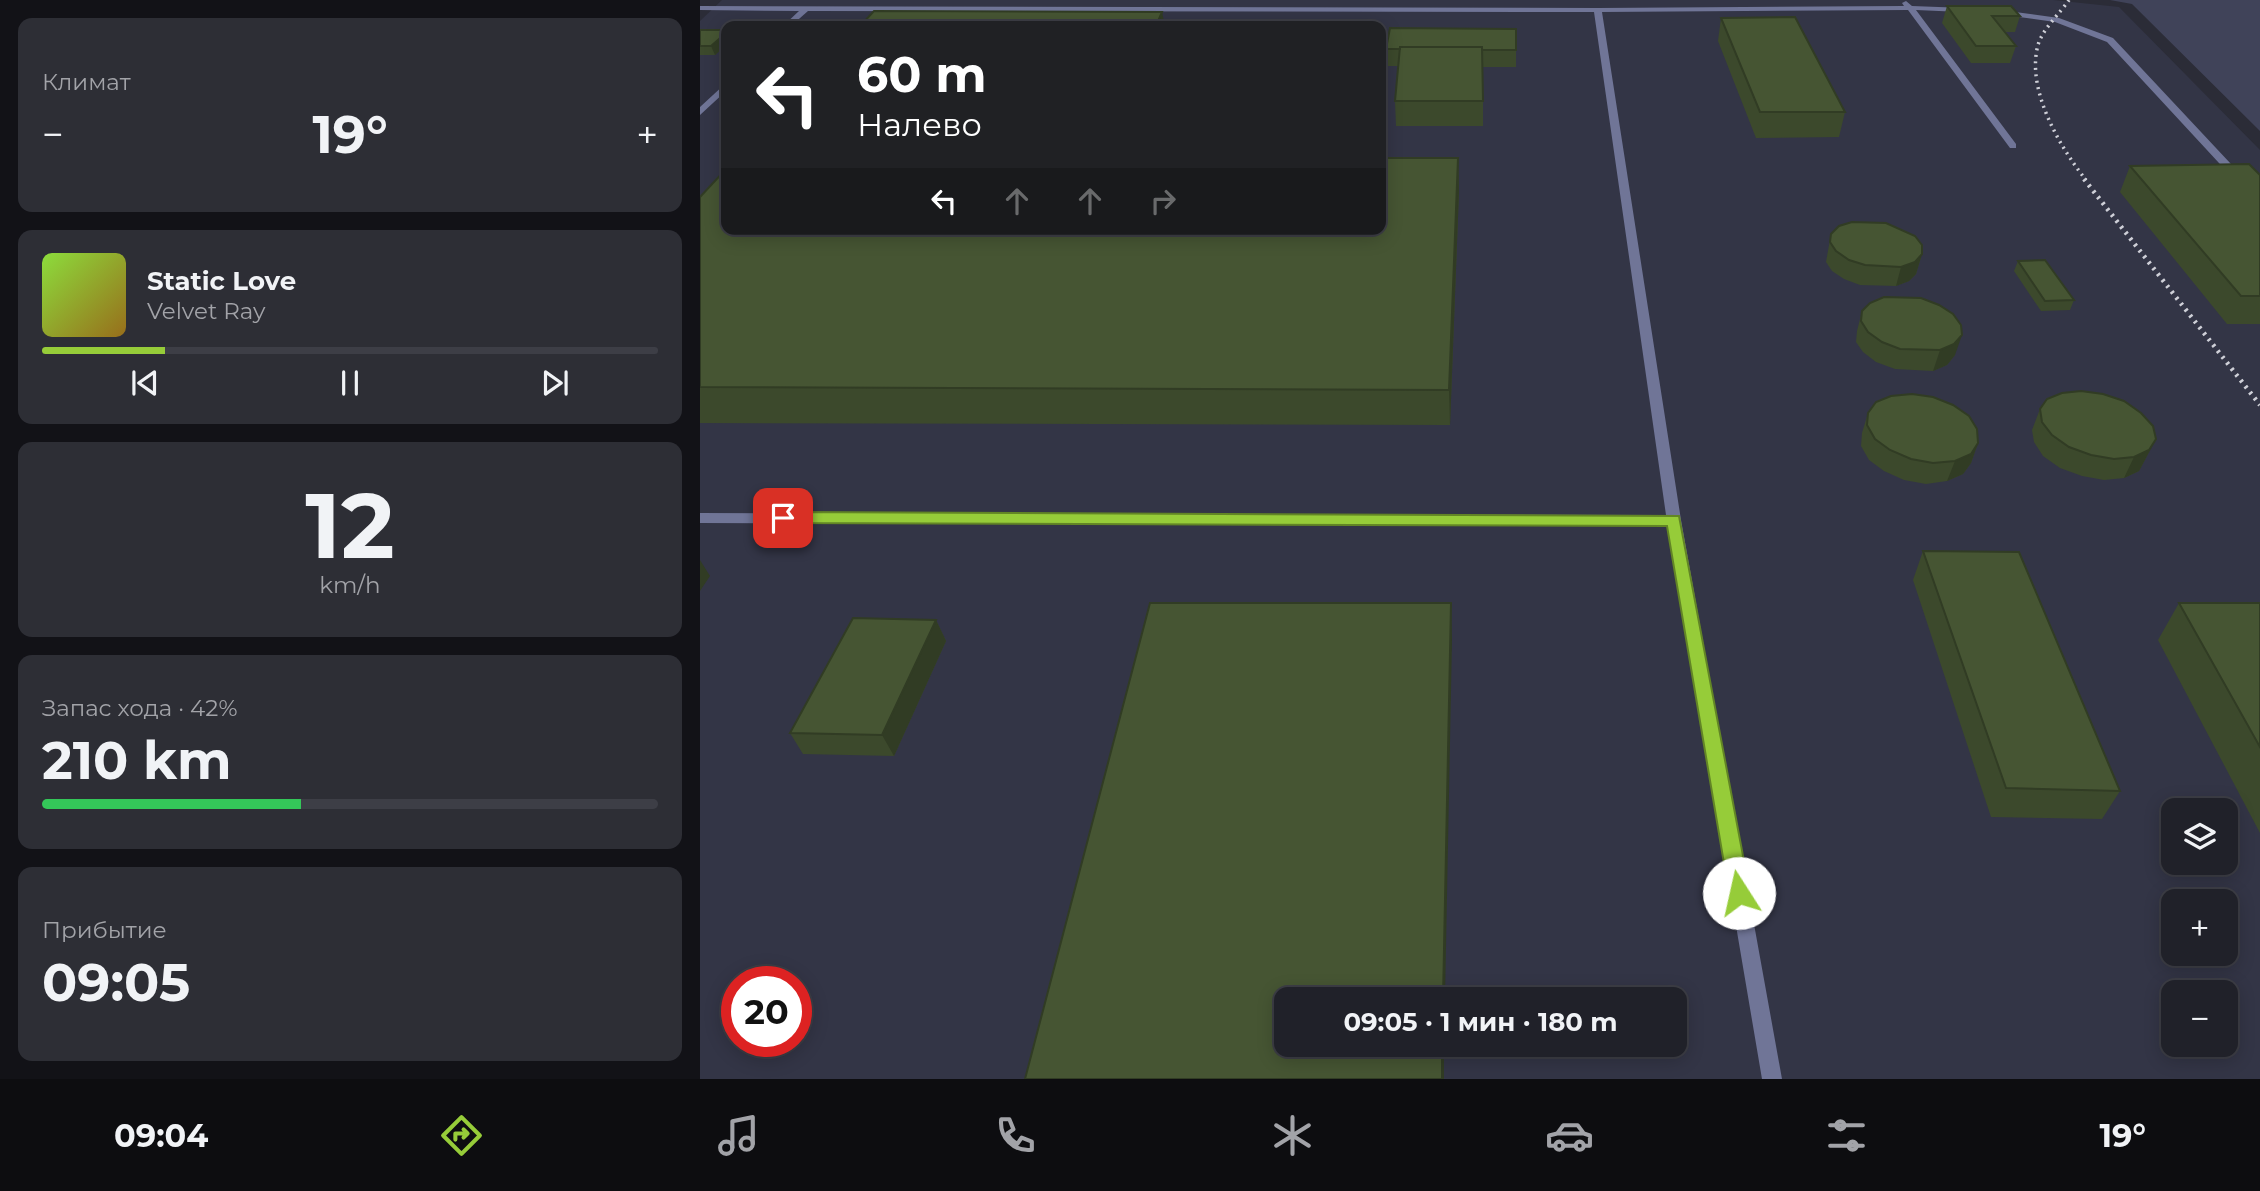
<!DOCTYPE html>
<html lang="ru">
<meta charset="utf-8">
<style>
:root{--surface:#202129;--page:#2d2e35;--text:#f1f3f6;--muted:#a2a3a8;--line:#3d3e46;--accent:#96cc39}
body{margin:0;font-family:Montserrat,sans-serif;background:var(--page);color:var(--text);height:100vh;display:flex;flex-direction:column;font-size:26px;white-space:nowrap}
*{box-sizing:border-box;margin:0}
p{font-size:23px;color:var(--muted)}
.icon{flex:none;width:38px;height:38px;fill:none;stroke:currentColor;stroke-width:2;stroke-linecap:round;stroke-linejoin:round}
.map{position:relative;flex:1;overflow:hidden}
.side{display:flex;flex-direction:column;gap:18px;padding:18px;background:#121217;width:700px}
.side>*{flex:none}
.guide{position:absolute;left:21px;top:21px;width:665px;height:214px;border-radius:14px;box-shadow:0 4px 18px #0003,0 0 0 2px var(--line);background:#202124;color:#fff;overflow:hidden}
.buttons{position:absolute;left:1461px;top:798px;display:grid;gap:14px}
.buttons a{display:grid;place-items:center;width:77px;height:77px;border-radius:14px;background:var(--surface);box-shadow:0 4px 18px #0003,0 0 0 2px var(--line);font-size:35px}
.speed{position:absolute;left:21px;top:966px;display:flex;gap:14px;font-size:35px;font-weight:700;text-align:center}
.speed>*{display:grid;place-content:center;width:91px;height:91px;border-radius:50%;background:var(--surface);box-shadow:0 4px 18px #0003,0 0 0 2px var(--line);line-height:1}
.speed .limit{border:10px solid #d22;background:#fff;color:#111}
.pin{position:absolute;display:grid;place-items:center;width:60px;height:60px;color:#fff;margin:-30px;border-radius:14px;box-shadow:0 4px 10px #0006}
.me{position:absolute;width:77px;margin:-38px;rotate:350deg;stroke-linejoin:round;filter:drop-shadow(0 0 5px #0008)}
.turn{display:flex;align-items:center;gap:24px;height:147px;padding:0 21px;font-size:32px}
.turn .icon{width:91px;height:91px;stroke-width:2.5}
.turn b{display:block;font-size:49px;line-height:60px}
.lanes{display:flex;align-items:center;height:66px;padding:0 21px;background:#0003;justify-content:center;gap:35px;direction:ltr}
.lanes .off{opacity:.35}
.big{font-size:52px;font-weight:700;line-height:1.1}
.side .tile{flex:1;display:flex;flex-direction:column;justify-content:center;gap:10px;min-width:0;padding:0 24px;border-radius:14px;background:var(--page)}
.side .dial{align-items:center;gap:0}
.dial b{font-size:91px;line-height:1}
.song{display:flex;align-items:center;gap:21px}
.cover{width:84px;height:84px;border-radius:10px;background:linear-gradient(135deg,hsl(90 70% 55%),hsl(40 70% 35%))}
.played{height:7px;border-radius:4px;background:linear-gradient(90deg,var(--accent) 20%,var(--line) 20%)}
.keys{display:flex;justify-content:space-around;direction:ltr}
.heat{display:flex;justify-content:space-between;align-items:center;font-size:38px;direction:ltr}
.charge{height:10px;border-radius:5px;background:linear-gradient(90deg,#34c759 42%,var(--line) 0)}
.trip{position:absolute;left:574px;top:987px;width:413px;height:70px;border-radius:14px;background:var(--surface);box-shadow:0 4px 18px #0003,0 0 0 2px var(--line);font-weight:700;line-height:70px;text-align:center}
.tabs{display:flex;height:112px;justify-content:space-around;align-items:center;background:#0d0d10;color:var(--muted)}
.tabs .icon{width:49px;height:49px}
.tabs .active{color:var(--accent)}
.tabs b{font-size:32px;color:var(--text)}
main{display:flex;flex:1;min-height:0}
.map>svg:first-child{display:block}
.built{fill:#333546;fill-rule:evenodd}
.green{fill:#404359}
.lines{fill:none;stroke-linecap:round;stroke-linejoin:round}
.service{fill:#707597;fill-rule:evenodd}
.rail-far1{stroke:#cfd0d8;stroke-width:3.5;stroke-dasharray:2 4.5;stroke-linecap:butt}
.rail{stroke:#cfd0d8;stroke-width:4.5;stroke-dasharray:2.5 5;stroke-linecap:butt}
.wall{fill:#3c492c}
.shaded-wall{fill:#313c24}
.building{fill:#465533;stroke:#313c24;stroke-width:2}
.route{fill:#96cc39;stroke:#628525;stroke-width:2}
</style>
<main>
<section class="side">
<div class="tile"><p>Климат</p>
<div class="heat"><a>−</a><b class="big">19°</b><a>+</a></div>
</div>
<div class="tile">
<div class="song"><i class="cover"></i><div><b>Static Love</b><p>Velvet Ray</p></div></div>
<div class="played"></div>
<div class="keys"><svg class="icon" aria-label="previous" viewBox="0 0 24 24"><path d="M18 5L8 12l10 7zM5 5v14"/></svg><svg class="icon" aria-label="pause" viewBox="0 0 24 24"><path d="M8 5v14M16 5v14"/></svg><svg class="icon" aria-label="next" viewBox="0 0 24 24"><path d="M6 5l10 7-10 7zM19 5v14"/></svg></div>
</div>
<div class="tile dial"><b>12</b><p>km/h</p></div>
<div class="tile"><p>Запас хода · 42%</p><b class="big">210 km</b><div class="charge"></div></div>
<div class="tile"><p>Прибытие</p><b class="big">09:05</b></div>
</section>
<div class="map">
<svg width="1560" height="1079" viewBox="0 0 1560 1079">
<rect width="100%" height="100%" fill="#2b2c37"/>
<!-- built -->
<path class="built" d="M22,0H1353L1419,7L1560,150V1079H0V21ZM26,26H681V229H26ZM1474,810H1526V863H1474ZM1474,901H1526V954H1474ZM37,982H96V1041H37ZM1474,992H1526V1045H1474ZM586,999H975V1045H586Z"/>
<!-- green -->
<path class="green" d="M1410,0H1560V131L1432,4Z"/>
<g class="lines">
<!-- service -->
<path class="service" d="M1206,1L1212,6L1265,8L1266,10L1262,12L1216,10L1316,144V148H1310L1208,10L902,12L981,520L1082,1079H1062L968,525L0,523V513L966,515L894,12L108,11L91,26H83L99,11L0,10V6L898,8L1204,6L1202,3Z
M1300,10L1359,18L1413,38L1560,195V204L1556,203L1407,42L1355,22L1297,14V10Z
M26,83V91L0,115V107Z"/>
<!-- rail-far1 -->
<path class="rail-far1" d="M1369,0C1360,13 1342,30 1338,45C1326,89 1359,146 1386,180"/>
<!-- rail -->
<path class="rail" d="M1384,179L1560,405"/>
</g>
<!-- wall -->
<path class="wall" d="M1247,6L1320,16L1315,32H1305L1316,46L1310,63H1271L1242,23Z
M1021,18L1145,112L1139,137L1056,138L1018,41Z
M816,29V67H783V126H696L695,101L698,66H687L686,49Z
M0,30H26V45L15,55H0Z
M758,158L759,191L750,425L0,423V197Z
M1430,166L1560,175V324H1527L1420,192Z
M1131,234L1222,254L1216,274L1209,281L1196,286L1160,285L1144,279L1132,271L1126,262Z
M1318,261L1374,300L1370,310L1341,311L1314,271Z
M1162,311L1255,355L1247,365L1233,371L1195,369L1176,362L1163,352L1156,342L1157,331Z
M1340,409L1456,439L1439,471L1424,478L1404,480L1382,476L1360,468L1343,456L1334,442L1332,430Z
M1168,413L1278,443L1271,463L1263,474L1247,481L1226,484L1204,480L1184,471L1169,460L1161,446L1162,433Z
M1223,551L1420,791L1402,819L1291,817L1213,580Z
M1479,603H1560V833L1458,640Z
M236,620L246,641L194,756L103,754L90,733Z"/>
<!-- shaded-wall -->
<path class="shaded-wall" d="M462,12L465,26H456Z
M26,33V45L15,55L11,46Z
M758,158L759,191L750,425L749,390Z
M1222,254L1216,274L1209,281L1196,286L1201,267Z
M1262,335L1255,355L1247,365L1233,371L1240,350Z
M1456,439L1439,471L1424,478L1434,457Z
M1278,443L1271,463L1263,474L1247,481L1255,461Z
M0,560L10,576L0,591Z
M751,603L752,640L745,999H743Z
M236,620L246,641L194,756L182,735Z
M742,1045H744V1079H742Z"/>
<!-- building -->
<path class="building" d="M1247,6H1311L1320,16H1292L1316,46H1276Z
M174,11L462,12L456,26H160Z
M1095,17L1145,112H1060L1021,18Z
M568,25H627V26H568Z
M690,28L816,29V50H782V47H700V49H686Z
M0,30H26V33L11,46H0Z
M700,47H782L783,101H695Z
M681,158H758L749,390L0,387V197L26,169V229H681Z
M1549,164L1560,175V296H1541L1430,166Z
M1152,222L1186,223L1215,236L1222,245V254L1215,262L1201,267L1165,265L1149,260L1136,251L1130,242L1131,234L1139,226Z
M1345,260L1374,300L1345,301L1318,261Z
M1184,297L1221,298L1239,305L1253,314L1261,325L1262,335L1254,344L1240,350L1200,349L1182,342L1168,332L1161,321L1162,311L1170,303Z
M1381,391L1403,394L1424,401L1441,413L1453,426L1456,439L1449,450L1434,457L1414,459L1391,455L1369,447L1352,435L1342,422L1340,409L1347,399L1362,393Z
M1212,394L1233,397L1253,405L1269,416L1277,429L1278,443L1271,454L1255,461L1233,463L1211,459L1190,450L1175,439L1167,425L1168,413L1176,402L1191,396Z
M1223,551L1319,552L1420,791L1306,788Z
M450,603H751L743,999H586V1045H742V1079H325Z
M1479,603H1560V747Z
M153,618L236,620L182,735L90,733Z"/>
<!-- route -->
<path class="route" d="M83,512L979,516L1050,893L1047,899L1039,902L1032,899L1029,893L967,526L83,523L76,518Z"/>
</svg>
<div class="buttons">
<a><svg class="icon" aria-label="layers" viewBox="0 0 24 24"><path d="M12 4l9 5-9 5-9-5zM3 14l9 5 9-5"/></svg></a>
<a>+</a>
<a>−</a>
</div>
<div class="speed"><div class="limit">20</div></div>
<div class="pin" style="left:83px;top:518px;background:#d93025"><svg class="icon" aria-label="arrive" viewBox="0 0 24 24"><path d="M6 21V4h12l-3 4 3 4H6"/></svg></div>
<svg class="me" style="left:1039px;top:893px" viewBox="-20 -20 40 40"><circle r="19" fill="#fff"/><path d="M0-13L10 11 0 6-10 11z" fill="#96cc39"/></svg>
<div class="trip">09:05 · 1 мин · 180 m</div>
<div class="guide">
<div class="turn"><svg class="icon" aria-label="left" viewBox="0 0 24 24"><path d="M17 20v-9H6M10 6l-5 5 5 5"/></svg><div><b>60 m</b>Налево</div></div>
<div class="lanes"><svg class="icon" aria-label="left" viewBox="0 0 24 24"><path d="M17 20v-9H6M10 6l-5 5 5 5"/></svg><svg class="icon off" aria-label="ahead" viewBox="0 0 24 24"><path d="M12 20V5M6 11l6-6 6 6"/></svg><svg class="icon off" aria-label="ahead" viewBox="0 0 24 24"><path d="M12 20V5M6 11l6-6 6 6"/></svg><svg class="icon off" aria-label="right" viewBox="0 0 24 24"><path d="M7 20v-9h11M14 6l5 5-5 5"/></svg></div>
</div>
</div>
</main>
<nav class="tabs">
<b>09:04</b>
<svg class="icon active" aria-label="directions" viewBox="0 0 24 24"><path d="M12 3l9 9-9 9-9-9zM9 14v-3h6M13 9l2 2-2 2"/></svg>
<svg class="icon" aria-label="music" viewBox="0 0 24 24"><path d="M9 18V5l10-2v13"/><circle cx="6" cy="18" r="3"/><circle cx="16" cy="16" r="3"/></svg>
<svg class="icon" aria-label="phone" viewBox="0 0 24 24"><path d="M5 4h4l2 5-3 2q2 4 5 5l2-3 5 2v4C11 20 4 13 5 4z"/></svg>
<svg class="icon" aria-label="climate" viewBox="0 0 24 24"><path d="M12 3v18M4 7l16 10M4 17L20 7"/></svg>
<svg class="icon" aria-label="car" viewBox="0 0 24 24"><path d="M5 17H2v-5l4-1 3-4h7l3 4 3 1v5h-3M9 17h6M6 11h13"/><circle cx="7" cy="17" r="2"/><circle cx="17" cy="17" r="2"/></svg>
<svg class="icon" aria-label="filters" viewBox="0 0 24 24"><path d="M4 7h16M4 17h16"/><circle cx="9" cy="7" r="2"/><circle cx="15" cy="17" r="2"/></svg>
<b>19°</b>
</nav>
